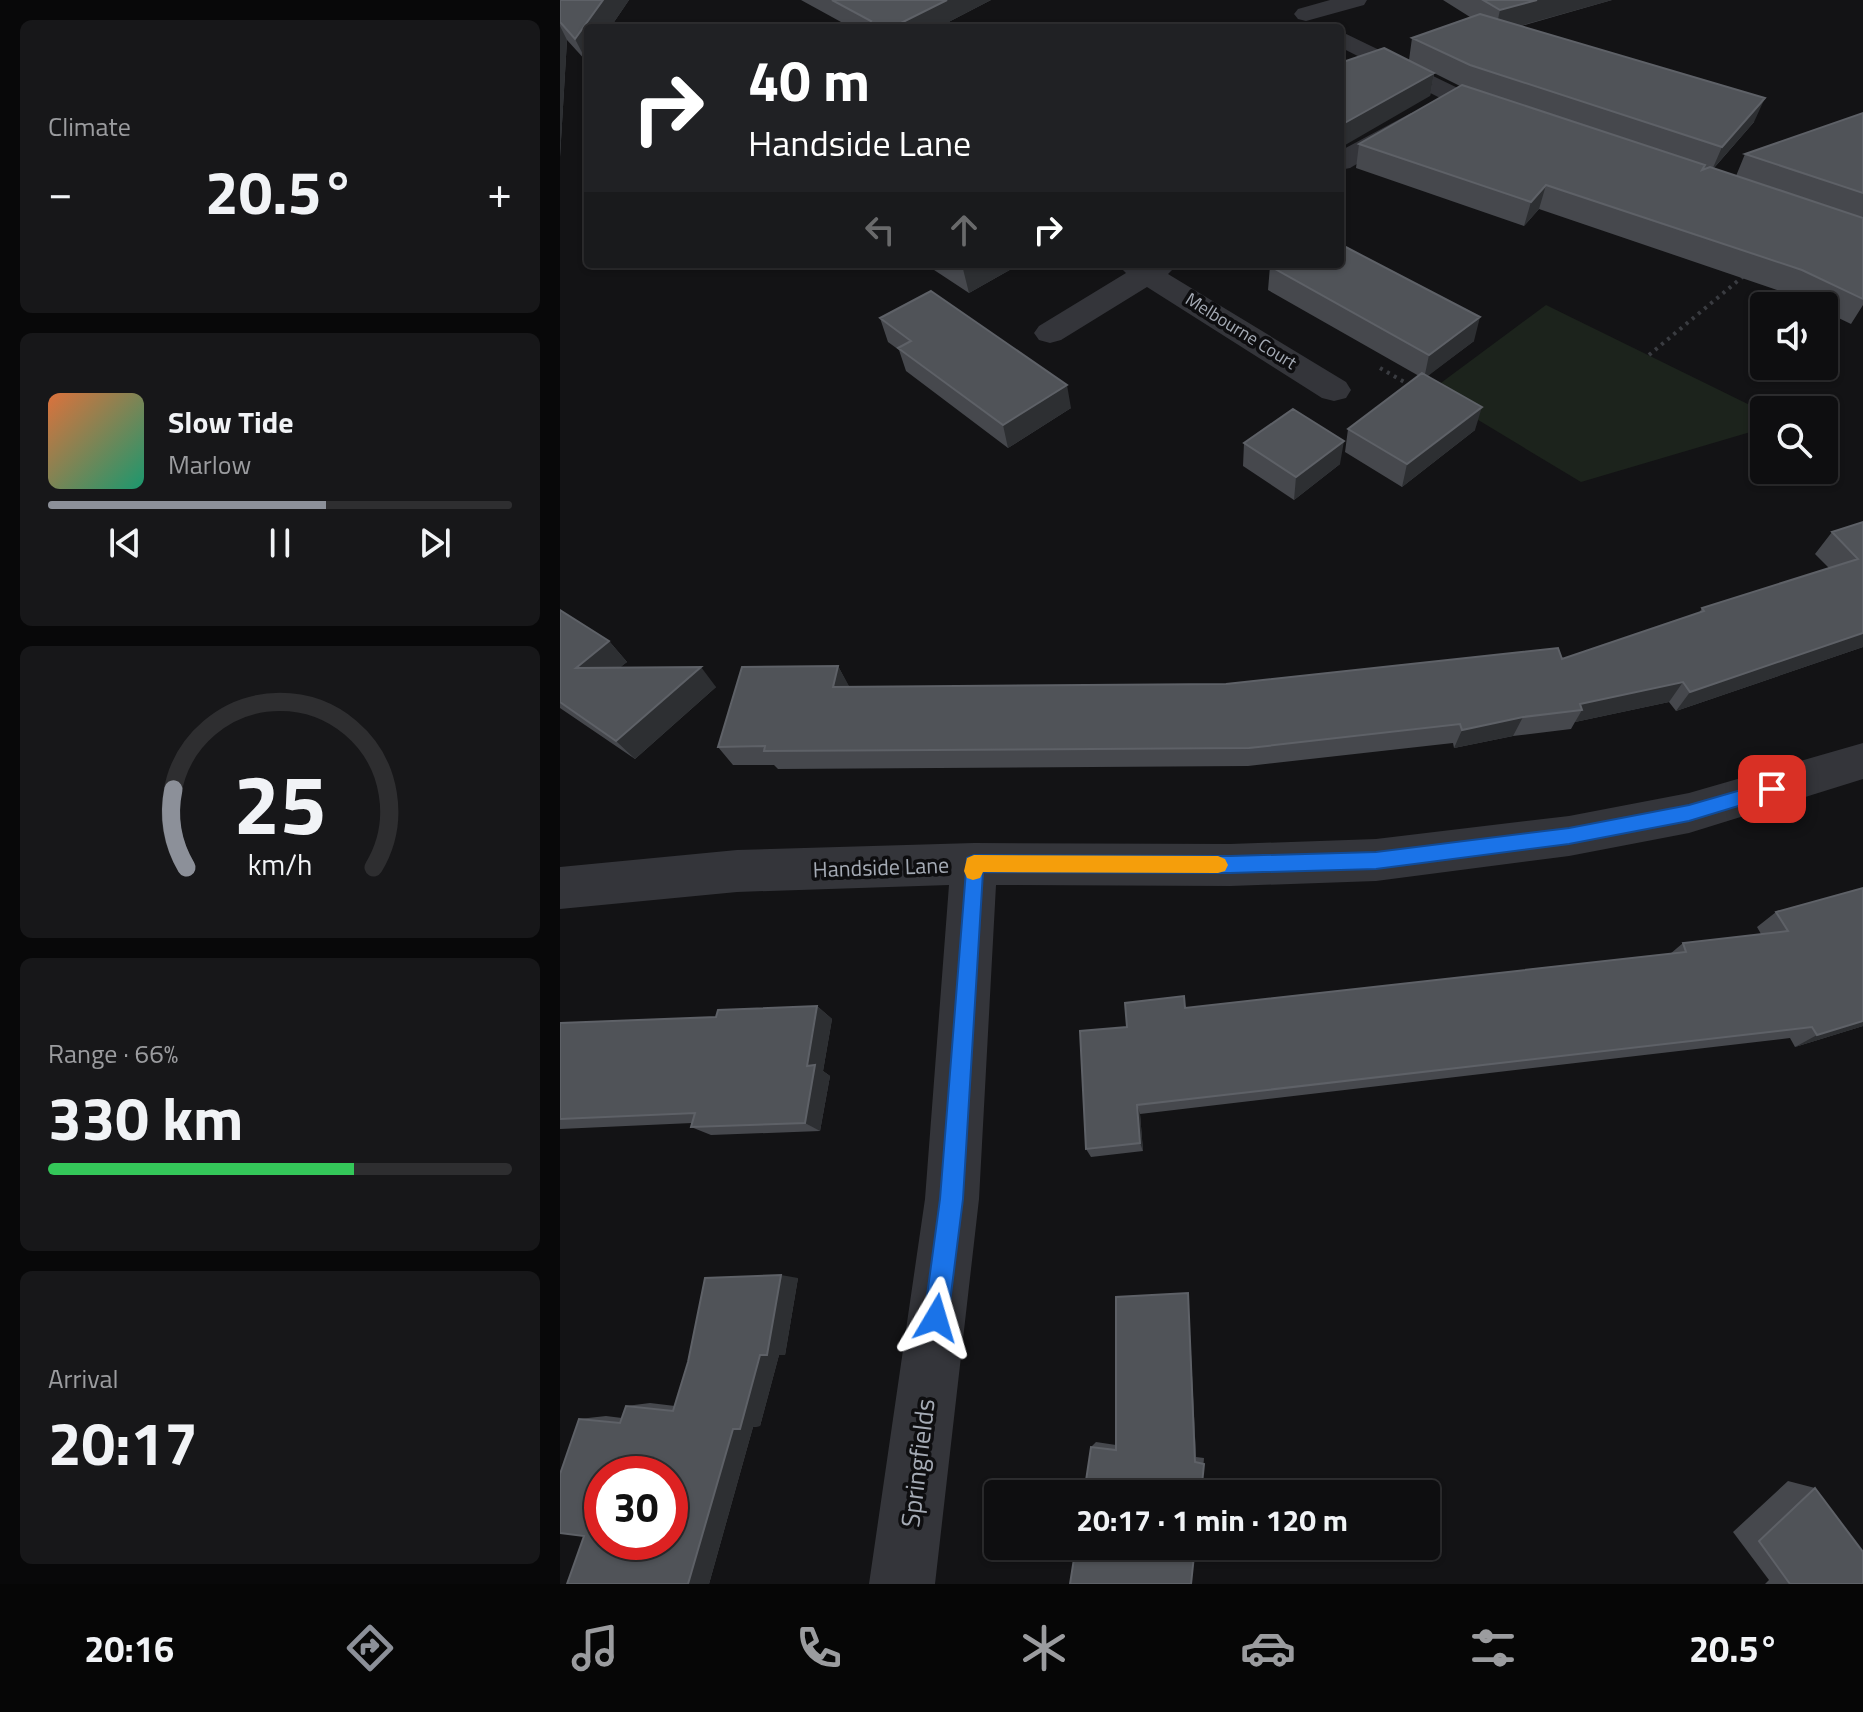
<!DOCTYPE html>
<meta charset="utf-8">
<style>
:root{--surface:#0e0e10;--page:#171719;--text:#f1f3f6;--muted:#9b9c9f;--line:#2e2e30;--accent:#8c9099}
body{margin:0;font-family:"Titillium Web",sans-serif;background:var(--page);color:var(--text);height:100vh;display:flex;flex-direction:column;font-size:30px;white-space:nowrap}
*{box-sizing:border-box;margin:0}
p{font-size:26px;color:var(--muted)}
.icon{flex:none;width:44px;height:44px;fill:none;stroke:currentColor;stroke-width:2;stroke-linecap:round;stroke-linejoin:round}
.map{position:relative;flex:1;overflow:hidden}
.sheet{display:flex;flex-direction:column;gap:20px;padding:20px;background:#080809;width:560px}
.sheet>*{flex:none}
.guide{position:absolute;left:24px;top:24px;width:760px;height:244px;border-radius:8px;box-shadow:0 2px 6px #0004,0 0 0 2px var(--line);background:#202124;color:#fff;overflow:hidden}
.buttons{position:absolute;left:1190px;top:292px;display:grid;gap:16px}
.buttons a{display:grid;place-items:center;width:88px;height:88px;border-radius:8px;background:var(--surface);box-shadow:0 2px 6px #0004,0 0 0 2px var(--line);font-size:40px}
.speed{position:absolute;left:24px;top:1456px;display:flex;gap:16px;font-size:40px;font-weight:700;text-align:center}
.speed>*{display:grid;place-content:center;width:104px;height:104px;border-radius:50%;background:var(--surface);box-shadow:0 2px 6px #0004,0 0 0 2px var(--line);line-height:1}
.speed .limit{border:12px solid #d22;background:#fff;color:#111}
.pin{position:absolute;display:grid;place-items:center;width:68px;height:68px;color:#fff;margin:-34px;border-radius:16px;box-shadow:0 4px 12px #0006}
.me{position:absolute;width:88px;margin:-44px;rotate:7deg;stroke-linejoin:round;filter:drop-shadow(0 0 6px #0008)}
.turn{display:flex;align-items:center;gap:28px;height:168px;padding:0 32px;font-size:36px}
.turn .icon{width:104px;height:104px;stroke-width:2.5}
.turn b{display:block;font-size:56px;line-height:68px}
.lanes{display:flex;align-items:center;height:76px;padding:0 32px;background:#0003;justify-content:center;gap:40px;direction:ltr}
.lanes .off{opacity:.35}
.big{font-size:60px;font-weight:700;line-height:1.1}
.sheet .card{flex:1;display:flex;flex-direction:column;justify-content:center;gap:12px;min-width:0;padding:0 28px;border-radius:12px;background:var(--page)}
.sheet .dial{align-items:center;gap:0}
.dial svg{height:208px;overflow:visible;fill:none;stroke:var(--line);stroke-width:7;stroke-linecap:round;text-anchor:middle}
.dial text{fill:var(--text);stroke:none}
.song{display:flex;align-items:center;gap:24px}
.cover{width:96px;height:96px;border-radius:12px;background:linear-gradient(135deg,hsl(20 70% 55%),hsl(160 70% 35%))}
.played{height:8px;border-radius:4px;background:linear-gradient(90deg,var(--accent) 60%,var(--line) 60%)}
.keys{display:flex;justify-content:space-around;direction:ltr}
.heat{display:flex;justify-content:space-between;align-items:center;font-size:44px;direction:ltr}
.charge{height:12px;border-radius:6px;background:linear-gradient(90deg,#34c759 66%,var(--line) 0)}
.trip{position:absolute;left:424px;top:1480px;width:456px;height:80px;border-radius:8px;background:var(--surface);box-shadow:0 2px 6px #0004,0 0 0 2px var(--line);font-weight:700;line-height:80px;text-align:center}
.tab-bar{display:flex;height:128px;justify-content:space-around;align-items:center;background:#060606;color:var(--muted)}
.tab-bar .icon{width:56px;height:56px}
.tab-bar .on{color:var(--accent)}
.tab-bar b{font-size:36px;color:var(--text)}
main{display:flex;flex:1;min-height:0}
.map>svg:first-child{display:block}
.green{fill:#1c231c}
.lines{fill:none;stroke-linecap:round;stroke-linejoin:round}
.path{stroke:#3a3c41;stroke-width:4;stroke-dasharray:3 5;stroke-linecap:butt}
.minor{fill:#34353a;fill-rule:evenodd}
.wall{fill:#46484d}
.shaded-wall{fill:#2d2f32}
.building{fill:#505358;stroke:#5e6167;stroke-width:2;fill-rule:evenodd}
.route{fill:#1a73e8;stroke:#114b97;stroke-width:2}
.slow{fill:#f59e0b}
.labels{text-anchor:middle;stroke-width:7;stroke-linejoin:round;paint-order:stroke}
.far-street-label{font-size:18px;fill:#a5abb5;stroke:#0e0e10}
.street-label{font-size:22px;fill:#a5abb5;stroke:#0e0e10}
.near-street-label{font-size:26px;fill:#a5abb5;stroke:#0e0e10}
</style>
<main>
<section class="sheet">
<div class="card"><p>Climate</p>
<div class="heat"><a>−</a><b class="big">20.5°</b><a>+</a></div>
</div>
<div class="card">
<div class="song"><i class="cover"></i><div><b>Slow Tide</b><p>Marlow</p></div></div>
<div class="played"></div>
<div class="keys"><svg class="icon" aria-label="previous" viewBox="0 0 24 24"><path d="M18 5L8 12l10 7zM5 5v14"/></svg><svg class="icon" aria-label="pause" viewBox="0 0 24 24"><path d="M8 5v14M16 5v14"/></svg><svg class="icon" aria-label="next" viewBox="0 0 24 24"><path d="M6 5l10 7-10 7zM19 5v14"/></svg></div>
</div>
<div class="card dial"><svg viewBox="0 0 100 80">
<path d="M14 69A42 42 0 1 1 86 69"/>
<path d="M14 69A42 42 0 0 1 9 39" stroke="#8c9099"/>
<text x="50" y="56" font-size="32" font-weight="700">25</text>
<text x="50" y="72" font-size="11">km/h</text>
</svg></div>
<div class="card"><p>Range · 66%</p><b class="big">330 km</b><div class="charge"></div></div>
<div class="card"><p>Arrival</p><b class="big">20:17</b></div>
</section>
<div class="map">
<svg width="1303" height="1584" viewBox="0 0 1303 1584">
<rect width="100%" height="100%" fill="#131315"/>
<!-- green -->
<path class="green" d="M986,305L1204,412V428L1021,482L870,391Z"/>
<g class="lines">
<!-- path -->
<path class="path" d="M1089,355L1186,274
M820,368L853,387"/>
<!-- minor -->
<path class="minor" d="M770,0H807L804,5L746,21L738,19L734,14L738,9Z
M780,31L904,91L954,107L958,113L954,119L945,121L886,101L780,47Z
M851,113L860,115L864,121L860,127L790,168L780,170V151Z
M557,264H618L608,274L786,382L791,390L786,398L774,401L762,398L587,287L501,340L490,343L479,340L474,333L479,326L566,273Z
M1303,743V779L1129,833L1009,856L816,881L670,886L436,885L419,1199L375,1584H309L365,1199L389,885L177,892L0,909V867L177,850L414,843L670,844L816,839L1009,816L1129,793Z"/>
</g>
<!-- wall -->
<path class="wall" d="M0,0H69L50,28H28V60L27,62L7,40L0,157Z
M241,0H431L377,28H292Z
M883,0H1052L961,26L1194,122L1154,168L1176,176L1185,154L1303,113V305L1291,324L1264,311V306H1254L1229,294L979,209L964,226L796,168L799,144L900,86L874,73L870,96L849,60L852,38L910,17Z
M365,264H460L409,293Z
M710,266L914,341L867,376L915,430L842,487L785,452L788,429L859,376L708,290Z
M320,318L511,408L448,448L346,371L339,350L328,342Z
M684,443L780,464L734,500L683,466Z
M1303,522V647L1116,711L1109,702L1015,722L1011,729L953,736L894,748L893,743L688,766L218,769L214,765H173L158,747L278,666L289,687L666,684L1002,659L1139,613L1142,608L1269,568L1255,554L1272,532Z
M0,610L49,641L67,662L60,667L156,687L75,759L0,708Z
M1216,912L1303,1026L1235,1047L1230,1038L580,1114L583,1151L531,1157L526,1149L567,1027L625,1008L1110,954L1123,943L1201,934L1197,927Z
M257,1006L272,1019L263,1071L270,1076L260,1131L151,1135L131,1127L132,1123L0,1129V1023L156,1017Z
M238,1278L225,1355H219L200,1426L193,1427L149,1584H7L24,1536L19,1419L46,1416L62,1418L66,1406L90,1403L115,1406Z
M628,1293L636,1457L644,1458L641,1494L531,1447L536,1442L556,1445Z
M1228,1481L1255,1488L1303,1584H1205L1209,1580L1173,1532Z"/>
<!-- shaded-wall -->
<path class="shaded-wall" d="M43,0H69L50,28H28V60L27,62L15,39Z
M387,0H431L377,28H331Z
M977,0H1052L935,33L940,10Z
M0,26L7,40L0,157Z
M874,73L870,96L780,148L781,125Z
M1205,98L1194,122L1152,170L1162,147Z
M986,185L979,209L964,226L971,202Z
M412,264H460L409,293L403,269Z
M920,317L914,341L864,379L869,355Z
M507,385L511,408L448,448L443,425Z
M922,407L915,430L842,487L847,464Z
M784,441L780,464L734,500L736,477Z
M1303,633V647L1116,711L1130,692Z
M49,641L67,662L35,688L16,668Z
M278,666L289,686L285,707L273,687Z
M141,667L156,687L75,759L56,741Z
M1123,682L1109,702L1015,722L1022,710L1020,704Z
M963,717L953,736L894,748L902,730Z
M257,1006L272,1019L263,1071L270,1076L260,1131L245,1123L247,1066Z
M1303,1021V1026L1235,1047L1257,1035Z
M577,1105L580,1114L583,1151L580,1143Z
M221,1275L238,1278L225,1355H207Z
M628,1293L636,1457L635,1462Z
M200,1355H219L200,1426L193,1427L149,1584H128L173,1429Z"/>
<!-- building -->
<path class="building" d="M0,0H43L15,39L0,22Z
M272,0H387L331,28H304L311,21Z
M923,0H977L940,10Z
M920,14L1205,98L1162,147L910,65L852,38Z
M824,48L874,73L781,125L780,134V63Z
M902,85L1145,165L1142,170L1150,167L1303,218V299L1242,270L986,185L971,202L799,144Z
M1303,113V193L1185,154Z
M780,244L920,317L869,355L710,266L713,264H780Z
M395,264H412L403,269Z
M371,291L507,385L443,425L338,348L351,341L320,318Z
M862,373L922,407L847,464L788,429Z
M733,409L784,441L736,477L684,443Z
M1303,522V633L1130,692L1123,682L1020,704L1022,710L963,717L902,730L900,724L689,748L204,751L205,746L158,747L182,667L278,666L273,687L666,684L998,648L1002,659L1144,611L1142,608L1298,559L1272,532Z
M0,610L49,641L16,668L141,667L56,741L0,702Z
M1303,888V1021L1257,1035L1252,1027L577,1105L580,1143L526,1149L520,1031L567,1027L565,1003L624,996L625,1008L1126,952L1123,943L1228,931L1216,912Z
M257,1006L247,1066L255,1065L245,1123L131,1127L135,1113L0,1119V1023L156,1017L158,1010Z
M221,1275L207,1355H200L180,1429H173L128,1584H7L24,1536L0,1533V1474L19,1419L60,1423L66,1406L113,1411L128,1362L145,1278ZM42,1474H110V1542H42Z
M628,1293L635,1462L644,1464L641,1494H524L531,1447L556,1450V1297Z
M1255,1488L1303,1552V1584H1230L1199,1541Z
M516,1546H635L631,1584H510Z"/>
<!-- route -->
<path class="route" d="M1212,781L1218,783L1221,789L1218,794L1129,821L1009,844L816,869L670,873L423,872L403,1199L388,1318L385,1326L376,1330L368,1326L364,1318L380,1199L407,858L414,855L670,856L816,852L1009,828L1129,805Z"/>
<!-- slow -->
<path class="slow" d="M414,855L658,856L665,859L668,865L665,871L658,873L423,872L420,878L413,880L407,878L404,871L407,858Z"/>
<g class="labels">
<!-- far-street labels -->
<g class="far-street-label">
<text transform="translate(681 331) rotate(32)" y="6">Melbourne Court</text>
</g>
<!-- street labels -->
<g class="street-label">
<text transform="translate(321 867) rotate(-2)" y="8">Handside Lane</text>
</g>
<!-- near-street labels -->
<g class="near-street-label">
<text transform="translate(358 1463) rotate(-83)" y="9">Springfields</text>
</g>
</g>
</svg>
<div class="buttons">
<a><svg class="icon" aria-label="sound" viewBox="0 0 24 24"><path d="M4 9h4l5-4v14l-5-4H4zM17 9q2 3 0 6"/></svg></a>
<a><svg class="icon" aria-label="search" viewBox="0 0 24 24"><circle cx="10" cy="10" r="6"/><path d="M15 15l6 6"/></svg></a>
</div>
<div class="speed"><div class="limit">30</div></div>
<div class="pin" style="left:1212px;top:789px;background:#d93025"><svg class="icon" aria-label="arrive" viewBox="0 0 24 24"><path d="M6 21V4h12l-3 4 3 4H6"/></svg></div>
<svg class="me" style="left:376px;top:1318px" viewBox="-20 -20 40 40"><path d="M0-17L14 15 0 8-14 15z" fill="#1a73e8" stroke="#fff" stroke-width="4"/></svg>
<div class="trip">20:17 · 1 min · 120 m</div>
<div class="guide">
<div class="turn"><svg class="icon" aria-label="right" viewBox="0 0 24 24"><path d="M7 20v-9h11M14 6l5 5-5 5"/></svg><div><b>40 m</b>Handside Lane</div></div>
<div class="lanes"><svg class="icon off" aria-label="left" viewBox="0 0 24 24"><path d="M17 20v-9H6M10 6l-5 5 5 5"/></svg><svg class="icon off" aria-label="ahead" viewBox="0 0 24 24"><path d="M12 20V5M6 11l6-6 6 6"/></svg><svg class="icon" aria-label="right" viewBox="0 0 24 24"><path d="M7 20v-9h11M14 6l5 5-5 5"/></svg></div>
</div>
</div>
</main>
<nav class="tab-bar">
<b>20:16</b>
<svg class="icon on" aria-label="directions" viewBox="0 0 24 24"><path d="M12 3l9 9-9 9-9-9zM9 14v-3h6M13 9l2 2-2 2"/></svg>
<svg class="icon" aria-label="music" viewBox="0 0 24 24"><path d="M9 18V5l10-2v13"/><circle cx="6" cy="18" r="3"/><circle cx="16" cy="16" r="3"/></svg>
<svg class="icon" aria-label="phone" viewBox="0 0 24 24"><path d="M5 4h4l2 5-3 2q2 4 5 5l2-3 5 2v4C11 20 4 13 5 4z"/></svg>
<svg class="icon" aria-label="climate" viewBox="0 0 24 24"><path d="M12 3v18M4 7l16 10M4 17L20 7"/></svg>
<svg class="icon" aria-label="car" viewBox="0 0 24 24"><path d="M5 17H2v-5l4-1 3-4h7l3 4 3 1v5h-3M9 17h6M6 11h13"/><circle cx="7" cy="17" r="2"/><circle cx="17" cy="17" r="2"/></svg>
<svg class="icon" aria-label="filters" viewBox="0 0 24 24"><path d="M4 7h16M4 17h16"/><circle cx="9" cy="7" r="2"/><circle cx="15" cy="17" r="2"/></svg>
<b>20.5°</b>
</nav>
